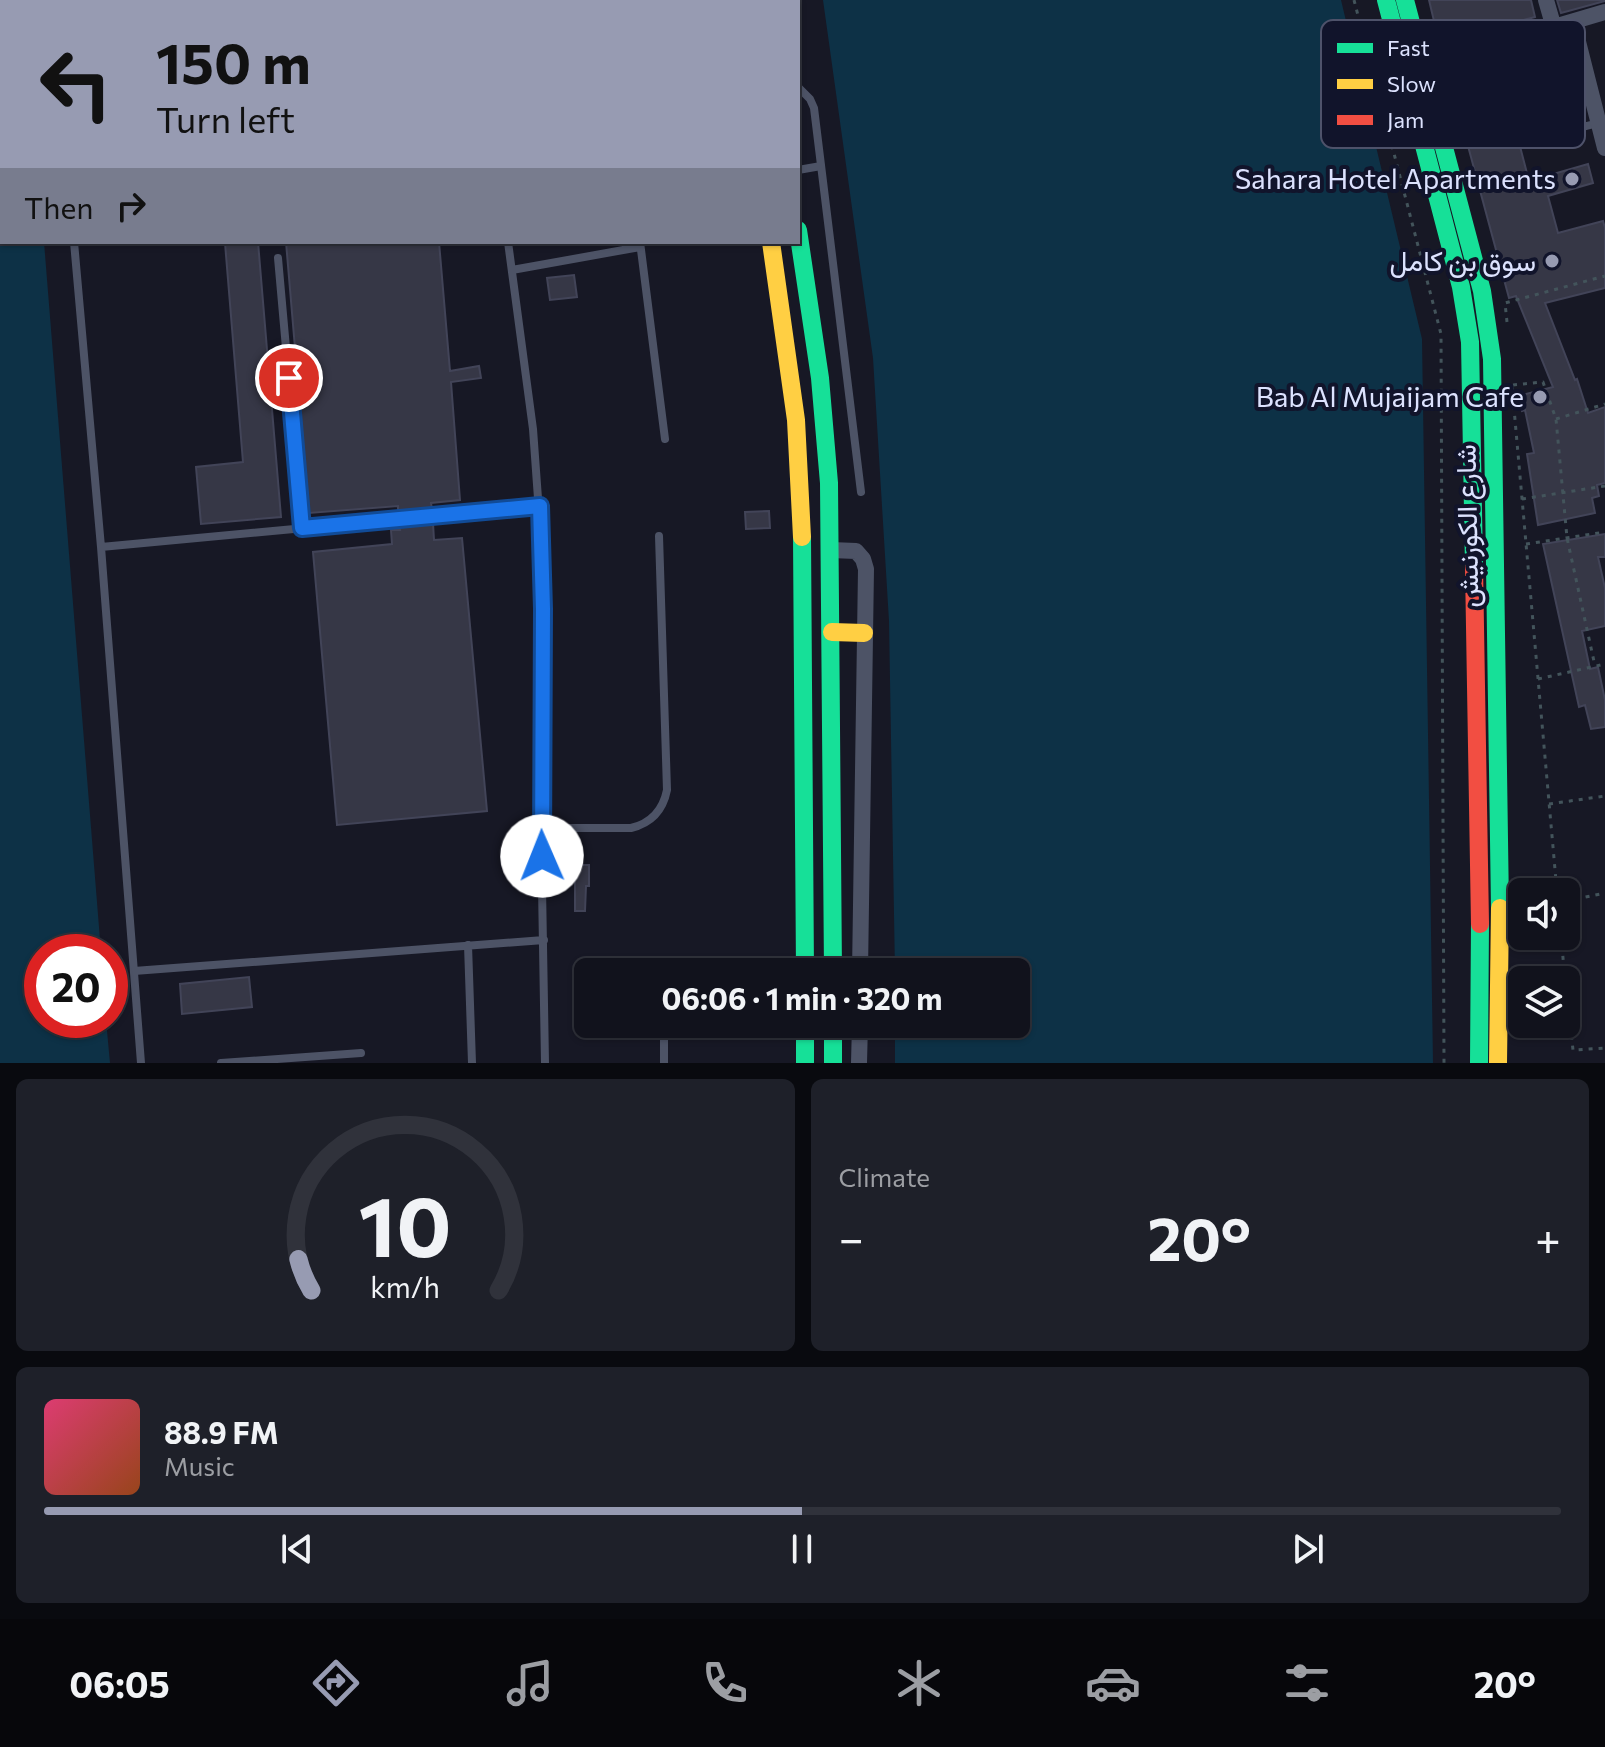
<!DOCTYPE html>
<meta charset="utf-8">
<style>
:root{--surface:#11121c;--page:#1e2029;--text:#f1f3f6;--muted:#9c9ea3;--line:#30323b;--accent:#979bb2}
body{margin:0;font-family:Commissioner,Vazirmatn,sans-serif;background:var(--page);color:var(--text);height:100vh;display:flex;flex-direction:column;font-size:30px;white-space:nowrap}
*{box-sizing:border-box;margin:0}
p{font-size:26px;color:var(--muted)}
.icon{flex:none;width:44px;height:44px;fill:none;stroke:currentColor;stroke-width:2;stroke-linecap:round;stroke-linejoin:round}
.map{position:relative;height:1063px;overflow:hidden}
.side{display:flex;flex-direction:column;gap:16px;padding:16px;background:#090a0f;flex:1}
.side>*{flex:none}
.top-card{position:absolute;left:0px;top:0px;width:800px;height:244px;box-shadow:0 2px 6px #0004,0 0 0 2px var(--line);background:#979bb2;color:#111;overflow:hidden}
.buttons{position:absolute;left:1508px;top:878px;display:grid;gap:16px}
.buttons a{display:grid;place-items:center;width:72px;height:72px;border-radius:12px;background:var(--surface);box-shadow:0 2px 6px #0004,0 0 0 2px var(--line);font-size:40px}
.speed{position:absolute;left:24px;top:934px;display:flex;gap:16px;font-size:40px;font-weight:700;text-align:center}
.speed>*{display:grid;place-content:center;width:104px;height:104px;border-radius:50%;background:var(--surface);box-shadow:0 2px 6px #0004,0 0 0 2px var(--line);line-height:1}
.speed .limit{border:12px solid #d22;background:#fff;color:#111}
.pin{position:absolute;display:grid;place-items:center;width:68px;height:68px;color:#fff;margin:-34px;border:4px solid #fff;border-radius:50%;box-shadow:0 2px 8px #0007}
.me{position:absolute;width:88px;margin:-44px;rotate:359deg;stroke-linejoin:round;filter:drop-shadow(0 0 6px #0008)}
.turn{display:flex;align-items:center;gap:28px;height:168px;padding:0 24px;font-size:36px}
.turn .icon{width:104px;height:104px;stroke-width:2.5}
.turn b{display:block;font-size:56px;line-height:68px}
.then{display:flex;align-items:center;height:76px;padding:0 24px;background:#0003;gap:16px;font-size:30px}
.big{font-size:60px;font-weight:700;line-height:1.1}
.side .card{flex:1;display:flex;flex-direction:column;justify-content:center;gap:12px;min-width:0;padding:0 28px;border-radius:12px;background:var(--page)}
.side .dial{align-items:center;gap:0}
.dial svg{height:208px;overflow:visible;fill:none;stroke:var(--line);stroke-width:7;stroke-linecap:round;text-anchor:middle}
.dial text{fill:var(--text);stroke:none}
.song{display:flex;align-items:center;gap:24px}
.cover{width:96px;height:96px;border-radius:12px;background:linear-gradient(135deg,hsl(340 70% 55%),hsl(20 70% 35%))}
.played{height:8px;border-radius:4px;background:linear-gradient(90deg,var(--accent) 50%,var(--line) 50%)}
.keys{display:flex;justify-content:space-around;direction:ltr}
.heat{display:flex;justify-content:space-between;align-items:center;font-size:44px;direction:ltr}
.side .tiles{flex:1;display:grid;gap:16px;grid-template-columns:1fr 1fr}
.card:last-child{grid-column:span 2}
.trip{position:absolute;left:574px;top:958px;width:456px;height:80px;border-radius:12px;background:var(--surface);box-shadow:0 2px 6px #0004,0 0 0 2px var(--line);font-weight:700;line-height:80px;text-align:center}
.dock{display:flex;height:128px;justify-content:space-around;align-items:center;background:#07070b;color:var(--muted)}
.dock .icon{width:56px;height:56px}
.dock .active{color:var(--accent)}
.dock b{font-size:36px;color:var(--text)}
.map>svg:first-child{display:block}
.water{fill:#0d3146}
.building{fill:#363746;stroke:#424458;stroke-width:2}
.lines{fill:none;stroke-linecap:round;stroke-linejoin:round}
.path{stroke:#43545b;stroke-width:3;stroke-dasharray:4 6;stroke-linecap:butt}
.lane{stroke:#4d5366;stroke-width:8}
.street{stroke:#4d5366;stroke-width:16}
.fast{stroke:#16e098;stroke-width:18}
.slow{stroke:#ffcf43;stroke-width:18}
.jam{stroke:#f24e42;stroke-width:18}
.route-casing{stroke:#114b97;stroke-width:20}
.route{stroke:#1a73e8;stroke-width:14}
.poi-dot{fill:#979bb2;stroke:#11142b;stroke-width:3}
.labels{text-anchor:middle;stroke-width:8;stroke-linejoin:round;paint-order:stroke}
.poi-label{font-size:28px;fill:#dce2fe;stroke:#11142b;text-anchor:end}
.street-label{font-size:28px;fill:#dce2fe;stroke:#11142b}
.key{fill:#11142b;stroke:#4e526a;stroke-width:2}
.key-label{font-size:22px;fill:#dce2fe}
</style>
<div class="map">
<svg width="1605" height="1063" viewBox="0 0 1605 1063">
<rect width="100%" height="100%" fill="#171825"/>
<!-- water -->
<path class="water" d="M0,0H25L2,2V242H44L101,952H42V1020H106L110,1063H0Z
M823,0H1341L1422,339L1433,1063H895V1024H1016V972H895L889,621L873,358Z"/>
<!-- building -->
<path class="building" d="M1429,0H1531L1535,17L1439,42Z
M1557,0H1605V1L1561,13Z
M1557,51L1568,93L1510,108L1529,181L1588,164L1593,183L1548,196L1558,233L1603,221L1605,228V288L1545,303L1575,380L1577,379L1588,413L1605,407V483L1597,485L1599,496L1592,498L1595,513L1538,525L1527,454L1534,453L1525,410L1522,411L1518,396L1553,387L1516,296L1509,298L1451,83Z
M258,242L281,517L201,524L196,467L243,462L225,243Z
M286,242H439L450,371L479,366L481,378L451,382L460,500L431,503L432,509L398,512V506L309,513Z
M574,275L577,297L550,300L547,278Z
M769,511L770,528L746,529L745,512Z
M433,523L434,540L462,538L487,811L337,825L313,552L392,544L391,530H400L399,526Z
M1605,534V557H1598L1605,588V626L1582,631L1590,669L1598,667L1605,700V727L1591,729L1585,705L1579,707L1543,544Z
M575,865H589V886H586L585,911H575Z
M249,977L252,1007L182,1014L180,984Z"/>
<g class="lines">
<!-- path -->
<path class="path" d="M1354,0L1441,334L1444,1063
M1507,322L1505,303L1605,276
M1513,385L1543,382L1556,419L1567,538L1595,666
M1512,386L1557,892
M1556,419L1605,404
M1522,499L1605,486
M1526,544L1605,532
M1538,679L1605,664
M1549,804L1605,796
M1566,901L1605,893
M1561,936L1565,980
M1566,986L1573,1050L1605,1048"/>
<!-- lane -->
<path class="lane" d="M55,0V2
M474,0V2
M522,0L523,2
M563,0L564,2
M587,2L605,0
M798,87L810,99L814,108L861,492
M1575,129L1598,123
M798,170L821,166
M74,242L101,547L141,1063
M508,242L533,429L541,540V828L545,1063
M640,242L665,439
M278,258L302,528
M512,270L640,247
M101,547L540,506
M541,828H631C652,823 663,810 667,790L659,536
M468,945L472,1063
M134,971L544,940
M664,1035V1063
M221,1063L361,1053"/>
<!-- street -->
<path class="street" d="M1546,0L1554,28
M1573,22L1605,148
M1416,46L1440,54L1466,53L1605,12
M1427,88L1444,68L1464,54
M831,550L856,551L863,559L866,569L860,972
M859,1063L860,1024"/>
<!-- fast -->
<path class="fast" d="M736,0V2
M765,0V2
M1386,0L1461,287L1470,342L1474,567
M1405,0L1482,291L1492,359L1500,908
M798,230L820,378L829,483L833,972
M802,537L805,972
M805,1024V1063
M833,1024V1063
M1479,1063L1480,924"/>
<!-- slow -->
<path class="slow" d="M771,242L796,420L802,537
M832,632L864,633
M1498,1063L1500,908"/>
<!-- jam -->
<path class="jam" d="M1474,567L1480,924"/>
</g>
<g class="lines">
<defs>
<path id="route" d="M289,378L302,528L540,506L543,609L542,856"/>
</defs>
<!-- route casing -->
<use href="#route" class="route-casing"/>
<!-- route -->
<use href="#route" class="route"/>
</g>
<!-- markers -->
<g class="poi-dot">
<circle cx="1572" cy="179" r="8"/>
<circle cx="1552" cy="261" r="8"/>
<circle cx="1540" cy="397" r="8"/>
</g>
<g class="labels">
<!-- poi labels -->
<g class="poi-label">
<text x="1556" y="189">Sahara Hotel Apartments</text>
<text x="1536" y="271">سوق بن كامل</text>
<text x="1524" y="407">Bab Al Mujaijam Cafe</text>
</g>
<!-- street labels -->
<g class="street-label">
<text transform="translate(1467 526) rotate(-91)" y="10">شارع الكورنيش</text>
</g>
</g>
<!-- legend -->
<rect x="1321" y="20" width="264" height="128" rx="12" class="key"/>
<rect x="1337" y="43" width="36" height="10" fill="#16e098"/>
<rect x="1337" y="79" width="36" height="10" fill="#ffcf43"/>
<rect x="1337" y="115" width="36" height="10" fill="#f24e42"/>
<g class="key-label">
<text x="1387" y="56">Fast</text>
<text x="1387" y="92">Slow</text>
<text x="1387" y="128">Jam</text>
</g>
</svg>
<div class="buttons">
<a><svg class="icon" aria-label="sound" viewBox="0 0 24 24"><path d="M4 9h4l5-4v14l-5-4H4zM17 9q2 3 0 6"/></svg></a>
<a><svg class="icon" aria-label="layers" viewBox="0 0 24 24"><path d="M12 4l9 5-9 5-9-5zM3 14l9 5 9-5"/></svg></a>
</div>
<div class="speed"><div class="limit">20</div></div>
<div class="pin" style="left:289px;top:378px;background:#d93025"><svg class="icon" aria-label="arrive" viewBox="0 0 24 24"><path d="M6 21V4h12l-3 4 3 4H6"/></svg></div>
<svg class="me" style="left:542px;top:856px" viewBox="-20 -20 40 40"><circle r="19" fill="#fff"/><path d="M0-13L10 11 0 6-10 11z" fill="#1a73e8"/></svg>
<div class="trip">06:06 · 1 min · 320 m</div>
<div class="top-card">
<div class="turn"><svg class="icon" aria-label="left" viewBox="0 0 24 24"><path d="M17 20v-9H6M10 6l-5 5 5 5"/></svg><div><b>150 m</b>Turn left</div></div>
<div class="then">Then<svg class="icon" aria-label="right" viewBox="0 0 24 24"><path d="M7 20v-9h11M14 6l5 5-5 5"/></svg></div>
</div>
</div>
<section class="side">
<div class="tiles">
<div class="card dial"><svg viewBox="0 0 100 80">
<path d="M14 69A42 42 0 1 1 86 69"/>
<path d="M14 69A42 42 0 0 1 9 57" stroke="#979bb2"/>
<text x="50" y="56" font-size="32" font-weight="700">10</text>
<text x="50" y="72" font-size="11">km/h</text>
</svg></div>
<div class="card"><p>Climate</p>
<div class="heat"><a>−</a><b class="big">20°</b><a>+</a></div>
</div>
<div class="card">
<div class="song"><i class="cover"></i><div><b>88.9 FM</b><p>Music</p></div></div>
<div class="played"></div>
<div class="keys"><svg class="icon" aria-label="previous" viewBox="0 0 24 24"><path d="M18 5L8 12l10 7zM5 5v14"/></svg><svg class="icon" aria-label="pause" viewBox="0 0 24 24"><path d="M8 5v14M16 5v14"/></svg><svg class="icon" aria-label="next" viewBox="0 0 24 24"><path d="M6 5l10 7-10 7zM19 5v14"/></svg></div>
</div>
</div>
</section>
<nav class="dock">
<b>06:05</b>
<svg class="icon active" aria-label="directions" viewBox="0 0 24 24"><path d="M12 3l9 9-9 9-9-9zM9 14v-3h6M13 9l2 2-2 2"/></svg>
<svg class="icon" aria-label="music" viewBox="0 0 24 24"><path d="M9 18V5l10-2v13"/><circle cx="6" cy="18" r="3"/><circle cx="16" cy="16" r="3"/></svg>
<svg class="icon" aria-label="phone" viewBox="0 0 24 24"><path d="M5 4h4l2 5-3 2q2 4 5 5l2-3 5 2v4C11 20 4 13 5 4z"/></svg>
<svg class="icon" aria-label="climate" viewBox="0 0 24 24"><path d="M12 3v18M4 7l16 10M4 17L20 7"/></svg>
<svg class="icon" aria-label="car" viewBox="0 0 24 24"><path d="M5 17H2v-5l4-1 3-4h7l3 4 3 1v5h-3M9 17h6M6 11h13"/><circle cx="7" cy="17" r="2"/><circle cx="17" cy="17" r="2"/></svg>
<svg class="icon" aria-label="filters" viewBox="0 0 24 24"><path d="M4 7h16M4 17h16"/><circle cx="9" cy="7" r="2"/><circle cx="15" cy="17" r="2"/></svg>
<b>20°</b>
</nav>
